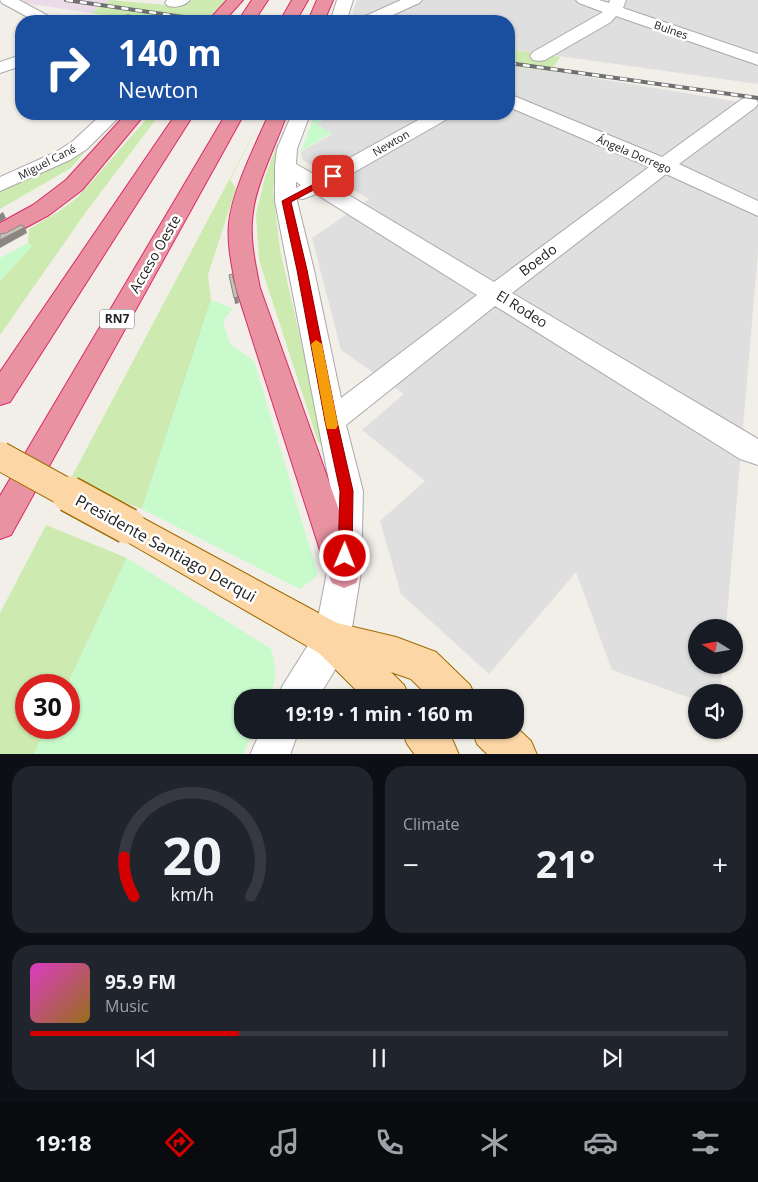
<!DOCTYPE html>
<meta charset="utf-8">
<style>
:root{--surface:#171b24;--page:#20242c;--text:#f1f3f6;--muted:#9ea1a6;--line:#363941;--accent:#d40000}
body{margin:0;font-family:"Open Sans",sans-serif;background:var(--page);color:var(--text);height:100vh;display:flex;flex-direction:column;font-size:19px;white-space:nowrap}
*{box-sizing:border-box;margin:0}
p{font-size:16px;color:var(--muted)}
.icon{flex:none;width:28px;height:28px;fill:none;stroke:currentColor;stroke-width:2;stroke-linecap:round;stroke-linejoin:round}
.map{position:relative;height:754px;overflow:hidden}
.drawer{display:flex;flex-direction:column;gap:12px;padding:12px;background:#0d0f14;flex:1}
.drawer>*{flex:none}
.hud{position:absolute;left:15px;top:15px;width:500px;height:105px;border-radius:20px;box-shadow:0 1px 4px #0004;background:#1a4fa0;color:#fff;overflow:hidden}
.needle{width:32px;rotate:281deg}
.buttons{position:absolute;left:688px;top:619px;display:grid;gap:10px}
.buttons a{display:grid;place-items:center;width:55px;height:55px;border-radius:50%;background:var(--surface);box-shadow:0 1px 4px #0004;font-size:25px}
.speed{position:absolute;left:15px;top:674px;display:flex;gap:10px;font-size:25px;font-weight:700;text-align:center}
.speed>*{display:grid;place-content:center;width:65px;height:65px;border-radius:50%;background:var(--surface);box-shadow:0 1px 4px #0004;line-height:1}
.speed .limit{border:8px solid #d22;background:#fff;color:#111}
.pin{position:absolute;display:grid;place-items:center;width:42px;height:42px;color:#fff;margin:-21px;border-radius:10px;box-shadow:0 2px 8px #0006}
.me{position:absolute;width:55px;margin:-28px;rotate:1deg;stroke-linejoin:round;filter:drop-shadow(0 0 4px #0008)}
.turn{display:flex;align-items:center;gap:18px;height:105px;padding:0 20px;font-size:22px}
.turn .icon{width:65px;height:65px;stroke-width:2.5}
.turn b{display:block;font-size:35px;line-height:42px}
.big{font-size:38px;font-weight:700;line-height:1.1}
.drawer .widget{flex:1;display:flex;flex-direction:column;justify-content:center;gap:8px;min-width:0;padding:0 18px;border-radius:20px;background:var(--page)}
.drawer .dial{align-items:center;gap:0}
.dial svg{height:130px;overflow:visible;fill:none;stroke:var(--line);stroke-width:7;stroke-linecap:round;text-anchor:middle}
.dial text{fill:var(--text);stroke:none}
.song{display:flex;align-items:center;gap:15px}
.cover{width:60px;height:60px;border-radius:8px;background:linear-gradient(135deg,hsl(310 70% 55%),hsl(40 70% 35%))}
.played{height:5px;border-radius:2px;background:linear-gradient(90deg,var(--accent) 30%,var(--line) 30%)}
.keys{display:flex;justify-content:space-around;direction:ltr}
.heat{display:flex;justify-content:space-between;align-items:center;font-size:28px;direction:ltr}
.drawer .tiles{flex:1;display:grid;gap:12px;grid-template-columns:1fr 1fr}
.widget:last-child{grid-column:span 2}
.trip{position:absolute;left:234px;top:689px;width:290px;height:50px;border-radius:20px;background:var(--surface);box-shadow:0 1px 4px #0004;font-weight:700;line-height:50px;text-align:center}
.dock{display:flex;height:80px;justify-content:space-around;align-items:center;background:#090b0e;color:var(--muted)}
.dock .icon{width:35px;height:35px}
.dock .on{color:var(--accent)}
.dock b{font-size:22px;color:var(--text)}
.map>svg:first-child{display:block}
.residential{fill:#e0dfdf}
.industrial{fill:#ebdbe8}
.grass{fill:#cdebb0}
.park{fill:#c8facc}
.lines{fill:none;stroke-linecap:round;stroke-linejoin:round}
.minor-casing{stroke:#a9a9a9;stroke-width:2}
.major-casing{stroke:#a06b00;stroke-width:2}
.highway-casing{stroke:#dc2a67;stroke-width:2}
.minor{fill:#fff;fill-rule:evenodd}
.major{fill:#fcd6a4;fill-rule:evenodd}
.highway{fill:#e892a2;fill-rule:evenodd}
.rail-casing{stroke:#707070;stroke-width:4}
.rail{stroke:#fff;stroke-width:2.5;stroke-dasharray:7;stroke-linecap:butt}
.major-bridge-far1-casing{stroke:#a06b00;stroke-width:30;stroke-linecap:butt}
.major-bridge-casing{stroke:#a06b00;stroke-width:38;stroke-linecap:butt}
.major-bridge-far1{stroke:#fcd6a4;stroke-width:28}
.major-bridge{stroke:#fcd6a4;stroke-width:35}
.shaded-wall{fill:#8b8681}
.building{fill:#c7bfb8;stroke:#8b8681}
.route{fill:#d40000;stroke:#8a0000}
.slow{fill:#f59e0b}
.labels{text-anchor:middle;stroke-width:5;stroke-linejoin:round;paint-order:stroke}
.far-street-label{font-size:11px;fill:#222;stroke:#fff}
.shield{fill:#fff;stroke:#646464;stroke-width:1}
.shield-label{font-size:12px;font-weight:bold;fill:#222}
.street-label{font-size:14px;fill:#222;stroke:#fff}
.near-street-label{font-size:16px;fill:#222;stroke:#fff}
</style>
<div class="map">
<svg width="758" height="755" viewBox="0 0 758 755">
<rect width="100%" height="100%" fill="#f2efe9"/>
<!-- residential -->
<path class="residential" d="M357,0H758V84L509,49V21H361L352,13Z
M509,66L551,71L758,105V252L726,627L696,628V665H723L720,692H696V700L612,670L576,572L489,674L401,594L380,521L425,481L362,430L404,394L341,350L312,238L369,199L303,160L301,152L332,134L316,124L334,114H509Z"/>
<!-- industrial -->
<path class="industrial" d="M5,0H110L91,13Z"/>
<!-- grass -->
<path class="grass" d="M110,0L176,6L193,0H225L208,21H116L115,17L91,13Z
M509,49L560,57L551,71L509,66Z
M151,114H160L86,212L0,335V281L32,246L28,243L29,229L58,212L78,197Z
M264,114L230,180L236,188L208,275L211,300L142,509L70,480Z
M277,144L279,145L273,190L280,250L324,442L322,446L318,442L259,260L256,214L265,177Z
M89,147L71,168L0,209V189Z
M46,525L127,558L67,685H26V728H47L34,754L0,755V613Z"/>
<!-- park -->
<path class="park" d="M315,114H334L316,124L332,133L301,151Z
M28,243L32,246L0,281V258Z
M211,300L233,308L223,321L230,344L254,361L318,575L300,589L142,509Z
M127,558L271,649C277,667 277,680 269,697L242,698V730H254L243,754H34L47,728H69L67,685Z"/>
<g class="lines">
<defs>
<path id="minor" d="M0,0H19L52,18L54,21H35L2,3Z
M167,0H190C185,6 175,8 168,6L165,3Z
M337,0H353L348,16L352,21H336L332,16Z
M401,0H422L419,3L380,21H359L361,18Z
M576,0H599L609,3L610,0H626L623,8L758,54V65L616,16L611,22L545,60L539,61L533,60L530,56L533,52L603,12L579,3Z
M128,15L134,17L135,21H118L120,18Z
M21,55V66L0,73V62Z
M509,94L662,157L742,99L749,97L756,99L758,103L756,107L679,164L758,201V216L666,174L512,293L758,439V465L740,459L495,306L346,425L363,491L361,572L350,640L345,653L318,698H277L283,685L315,634L327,572L331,491L275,201V166L277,149L292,114H310L297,149L296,164L317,176L429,114H451L449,118L332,185L494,282L649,167L509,107ZM296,182L301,185L296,188ZM316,194L477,295L341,398L314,270L297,201V198L303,199Z
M102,114H122L87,149L70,160L0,191V177L56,152L73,141Z
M261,730H299L290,755H250Z"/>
<path id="major" d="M128,512L139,516L337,623L396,637L436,652L470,685L476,698H430L411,679L391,672L404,685L410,698H364L319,653L117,536L112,526L117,516Z
M515,726L531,741L537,755H488L477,744L472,730H515Z
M402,730H445L453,741L459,755H415L407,744Z"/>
<path id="highway" d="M227,0H243L224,21H208Z
M252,0H268L254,21H238Z
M292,0H308L296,21H280Z
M317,0H333L324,21H308Z
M126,114H145L82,190L49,215L8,237L0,239V223L33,205L66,180Z
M176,114H194L10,402L0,405V372Z
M226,114H244L11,535L0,539V496Z
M269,114H287C277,142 256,184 253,212C249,237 255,263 260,288L361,572L356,583L344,588L332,583L327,572L236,288C232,266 227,245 229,223C232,191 256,144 269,114Z"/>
</defs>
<!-- minor casing -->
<use href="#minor" class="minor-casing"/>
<!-- major casing -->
<use href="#major" class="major-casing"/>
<!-- highway casing -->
<use href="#highway" class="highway-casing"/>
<!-- minor -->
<use href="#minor" class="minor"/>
<!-- major -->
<use href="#major" class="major"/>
<!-- highway -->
<use href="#highway" class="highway"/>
<defs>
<path id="rail" d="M66,0L211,21
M509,63L758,98"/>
</defs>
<!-- rail casing -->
<use href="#rail" class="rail-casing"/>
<!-- rail -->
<use href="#rail" class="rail"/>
<defs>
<path id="major-bridge-far1" d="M0,456L71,495"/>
<path id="major-bridge" d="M69,494L128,526"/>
</defs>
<!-- major-bridge-far1 casing -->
<use href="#major-bridge-far1" class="major-bridge-far1-casing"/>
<!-- major-bridge casing -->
<use href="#major-bridge" class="major-bridge-casing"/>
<!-- major-bridge-far1 -->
<use href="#major-bridge-far1" class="major-bridge-far1"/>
<!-- major-bridge -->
<use href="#major-bridge" class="major-bridge"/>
</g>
<!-- shaded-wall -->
<path class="shaded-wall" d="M3,212L6,218L0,222V214Z
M25,227L27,233L0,248V240Z
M238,297L239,303L235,304L234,298Z"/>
<!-- building -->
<path class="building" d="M21,225L25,227L0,240V234L6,233Z
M232,274L238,297L234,298L229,275Z"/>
<!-- route -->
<path class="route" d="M333,174L337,176L336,178L291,202L307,270L337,421L353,491L352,556L350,560L345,562L340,560L338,556L340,491L325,421L297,270L282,201Z"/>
<!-- slow -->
<path class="slow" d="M316,340L322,344L338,425L336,429H327L326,425L311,344Z"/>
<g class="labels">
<!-- far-street labels -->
<g class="far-street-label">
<text transform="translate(671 30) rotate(19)" y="4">Bulnes</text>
<text transform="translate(391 143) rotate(-30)" y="4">Newton</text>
<text transform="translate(634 154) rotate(23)" y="4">Ángela Dorrego</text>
<text transform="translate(47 162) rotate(-27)" y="4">Miguel Cané</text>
</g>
<!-- shield labels -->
<rect class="shield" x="99.5" y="309.5" width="35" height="19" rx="4"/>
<g class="shield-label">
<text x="117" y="323">RN7</text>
</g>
<!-- street labels -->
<g class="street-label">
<text transform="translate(155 254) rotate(-60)" y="5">Acceso Oeste</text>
<text transform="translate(538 260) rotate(-37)" y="5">Boedo</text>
<text transform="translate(522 309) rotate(32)" y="5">El Rodeo</text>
</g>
<!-- near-street labels -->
<g class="near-street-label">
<text transform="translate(166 548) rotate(29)" y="6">Presidente Santiago Derqui</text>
</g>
</g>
</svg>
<div class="buttons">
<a><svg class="needle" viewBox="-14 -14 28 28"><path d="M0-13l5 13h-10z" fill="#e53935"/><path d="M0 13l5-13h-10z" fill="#9ea1a6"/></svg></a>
<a><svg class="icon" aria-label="sound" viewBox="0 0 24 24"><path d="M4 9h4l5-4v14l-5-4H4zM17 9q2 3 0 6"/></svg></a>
</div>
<div class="speed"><div class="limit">30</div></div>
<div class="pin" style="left:333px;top:176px;background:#d93025"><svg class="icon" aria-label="arrive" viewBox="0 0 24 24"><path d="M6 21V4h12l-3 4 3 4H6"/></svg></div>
<svg class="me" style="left:345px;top:556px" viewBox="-20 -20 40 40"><circle r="17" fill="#d40000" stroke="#fff" stroke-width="3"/><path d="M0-11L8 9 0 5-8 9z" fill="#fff"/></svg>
<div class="trip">19:19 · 1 min · 160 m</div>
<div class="hud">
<div class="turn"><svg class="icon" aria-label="right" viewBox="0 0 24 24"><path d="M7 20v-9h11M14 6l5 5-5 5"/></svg><div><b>140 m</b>Newton</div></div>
</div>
</div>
<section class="drawer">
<div class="tiles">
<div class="widget dial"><svg viewBox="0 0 100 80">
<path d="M14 69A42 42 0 1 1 86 69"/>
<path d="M14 69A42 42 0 0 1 8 45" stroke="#d40000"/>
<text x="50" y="56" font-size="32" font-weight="700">20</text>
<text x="50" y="72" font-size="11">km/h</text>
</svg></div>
<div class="widget"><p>Climate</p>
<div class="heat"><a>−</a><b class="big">21°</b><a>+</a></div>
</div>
<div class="widget">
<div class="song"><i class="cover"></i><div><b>95.9 FM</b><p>Music</p></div></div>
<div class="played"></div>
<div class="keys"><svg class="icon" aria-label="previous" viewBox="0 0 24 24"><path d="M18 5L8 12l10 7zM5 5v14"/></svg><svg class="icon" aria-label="pause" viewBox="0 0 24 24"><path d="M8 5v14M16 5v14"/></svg><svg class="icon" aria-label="next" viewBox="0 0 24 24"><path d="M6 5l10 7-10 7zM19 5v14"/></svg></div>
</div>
</div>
</section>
<nav class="dock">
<b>19:18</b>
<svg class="icon on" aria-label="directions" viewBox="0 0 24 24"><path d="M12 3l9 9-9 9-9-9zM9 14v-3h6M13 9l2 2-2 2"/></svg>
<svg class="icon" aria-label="music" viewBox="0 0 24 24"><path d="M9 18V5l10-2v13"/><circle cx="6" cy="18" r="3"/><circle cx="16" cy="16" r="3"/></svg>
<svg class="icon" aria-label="phone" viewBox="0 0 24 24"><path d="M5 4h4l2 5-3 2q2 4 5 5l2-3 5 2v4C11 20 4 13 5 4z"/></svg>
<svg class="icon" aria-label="climate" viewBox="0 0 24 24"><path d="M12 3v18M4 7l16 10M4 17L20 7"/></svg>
<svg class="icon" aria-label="car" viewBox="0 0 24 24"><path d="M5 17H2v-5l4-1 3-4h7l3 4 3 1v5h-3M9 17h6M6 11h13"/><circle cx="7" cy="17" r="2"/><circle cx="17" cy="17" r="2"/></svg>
<svg class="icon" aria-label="filters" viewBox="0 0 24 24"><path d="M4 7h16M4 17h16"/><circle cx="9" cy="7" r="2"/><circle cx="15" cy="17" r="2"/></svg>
</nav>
